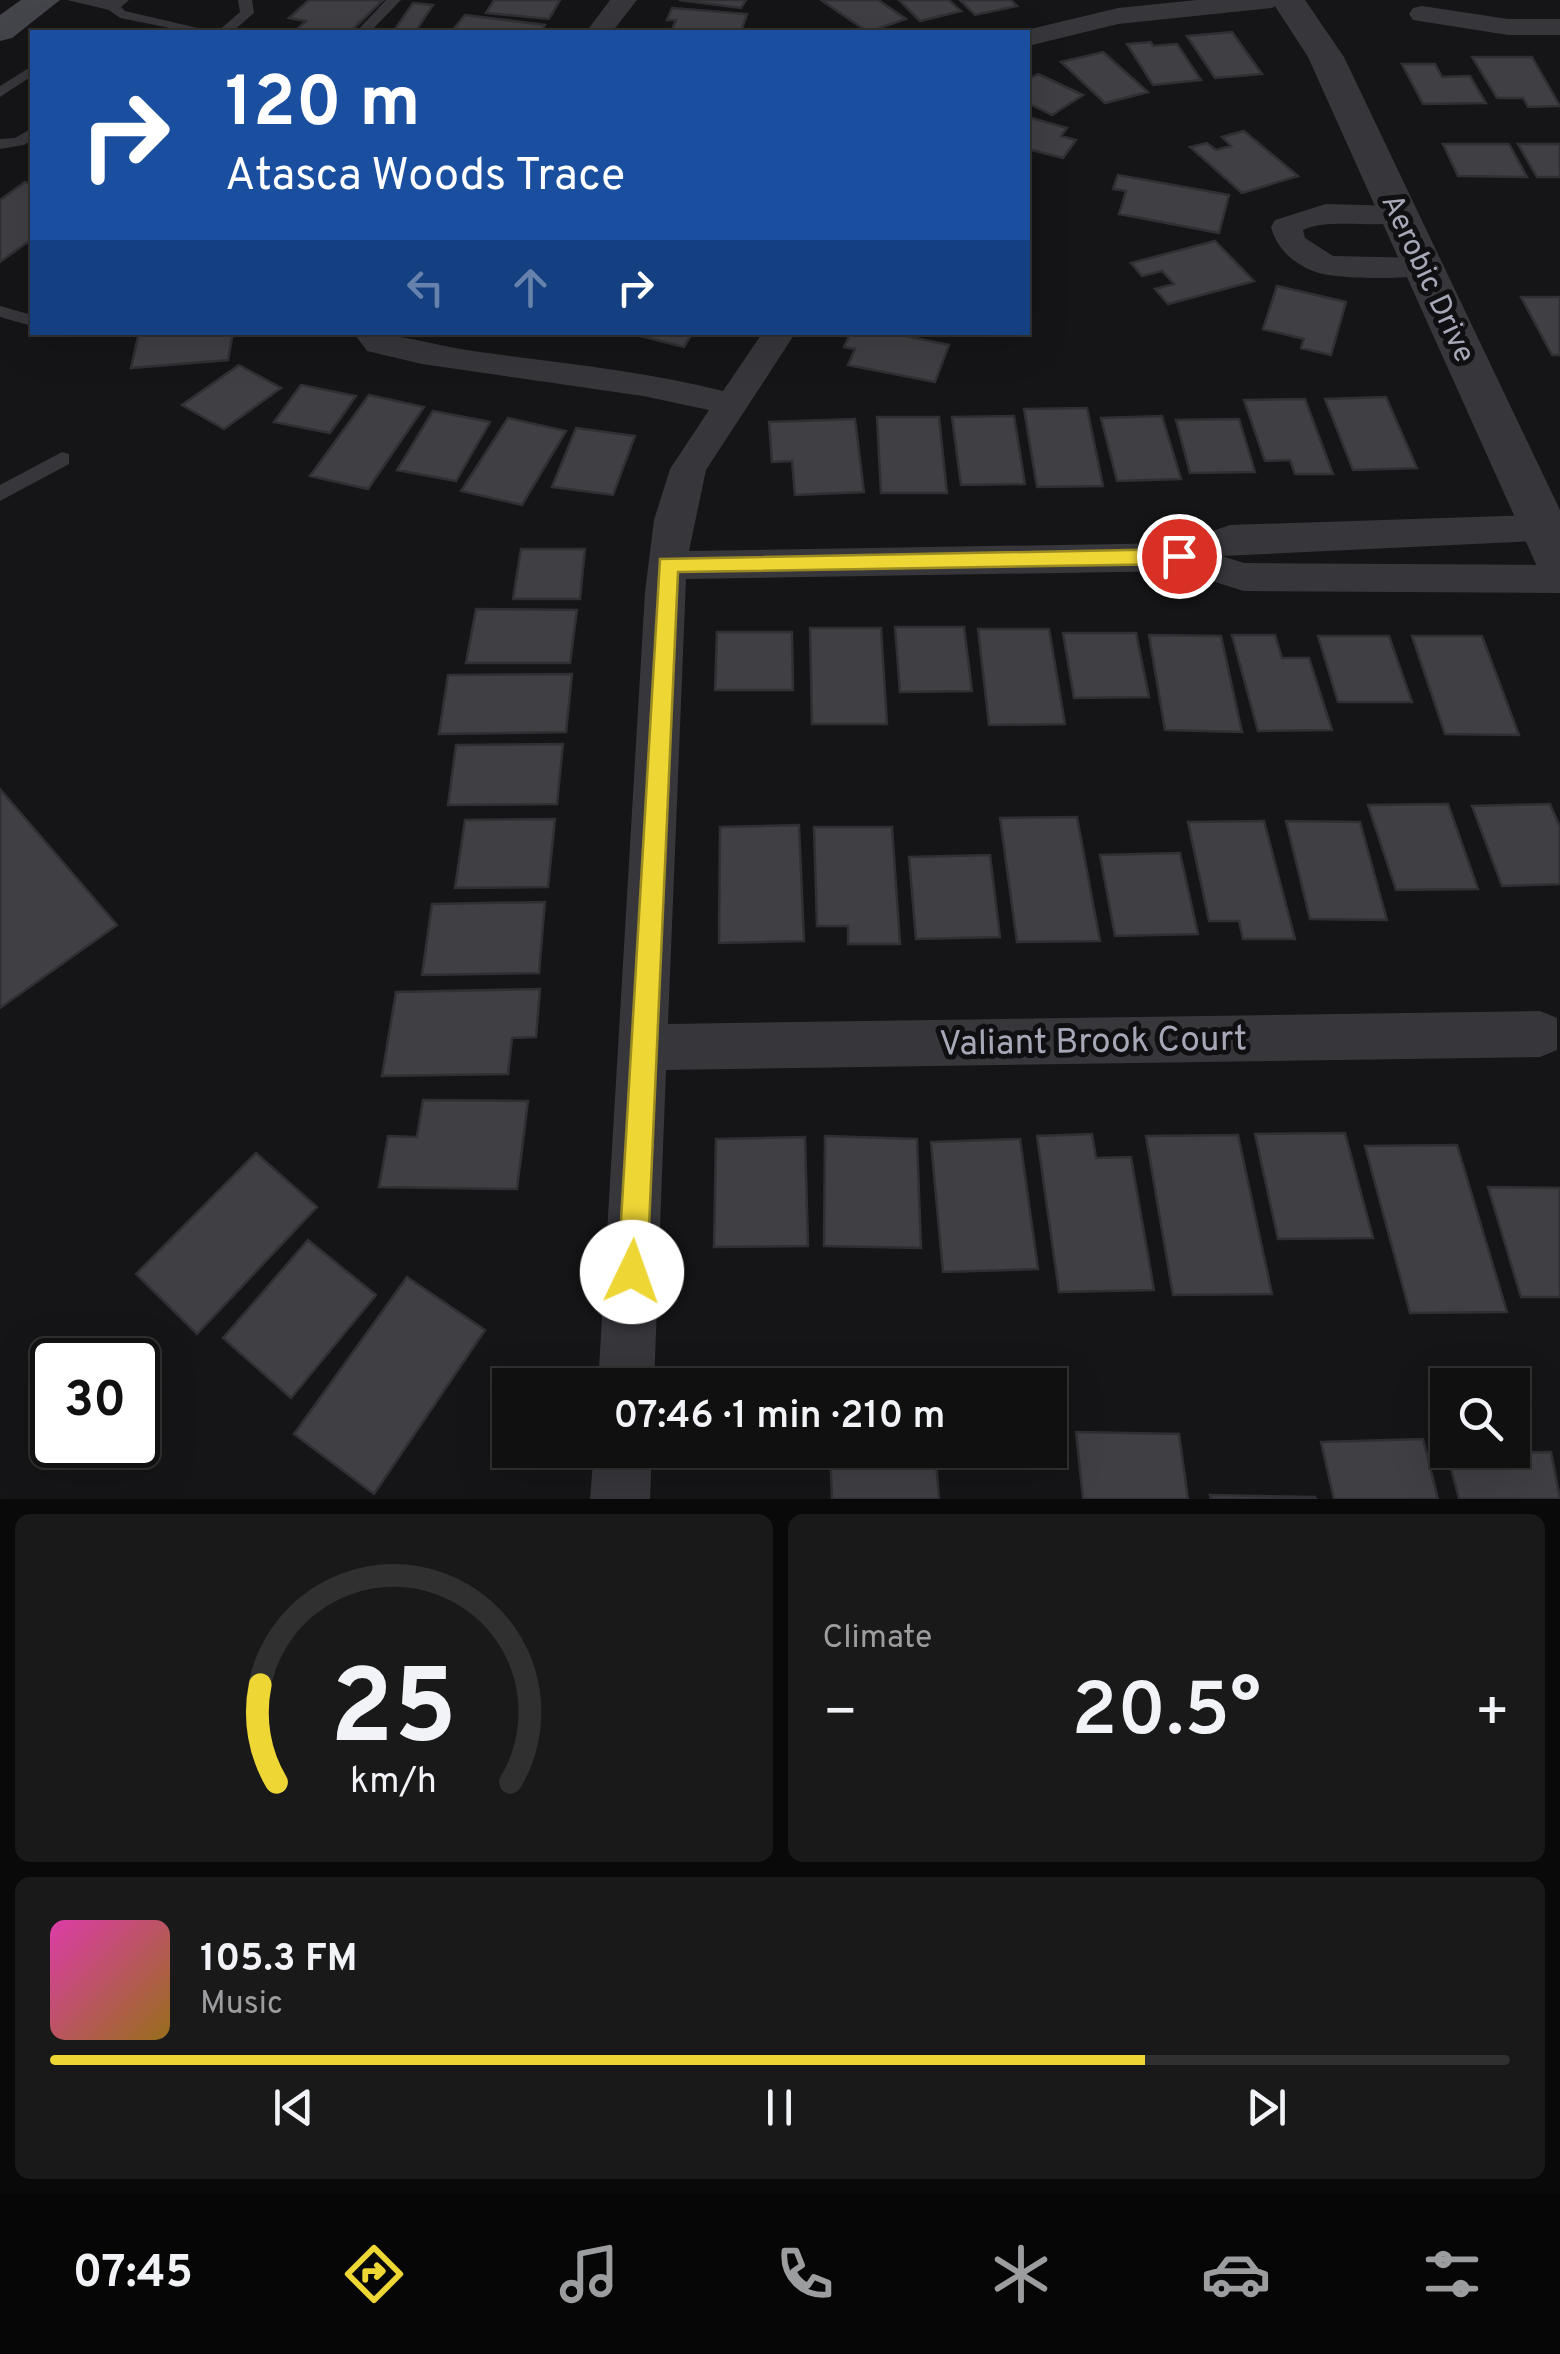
<!DOCTYPE html>
<meta charset="utf-8">
<style>
:root{--surface:#101011;--page:#19191a;--text:#f1f3f6;--muted:#9c9d9f;--line:#303031;--accent:#eed635}
body{margin:0;font-family:Overpass,sans-serif;background:var(--page);color:var(--text);height:100vh;display:flex;flex-direction:column;font-size:38px;white-space:nowrap}
*{box-sizing:border-box;margin:0}
p{font-size:32px;color:var(--muted)}
.icon{flex:none;width:55px;height:55px;fill:none;stroke:currentColor;stroke-width:2;stroke-linecap:round;stroke-linejoin:round}
.map{position:relative;height:1499px;overflow:hidden}
.drawer{display:flex;flex-direction:column;gap:15px;padding:15px;background:#090909;flex:1}
.drawer>*{flex:none}
.top-card{position:absolute;left:30px;top:30px;width:1000px;height:305px;border-radius:0px;box-shadow:0 10px 40px #0002,0 0 0 2px var(--line);background:#1a4fa0;color:#fff;overflow:hidden}
.controls{position:absolute;left:1430px;top:1368px;display:grid;gap:20px}
.controls a{display:grid;place-items:center;width:100px;height:100px;border-radius:0px;background:var(--surface);box-shadow:0 10px 40px #0002,0 0 0 2px var(--line);font-size:50px}
.speed{position:absolute;left:30px;top:1338px;display:flex;gap:20px;font-size:50px;font-weight:700;text-align:center}
.speed>*{display:grid;place-content:center;width:130px;height:130px;border-radius:50%;background:var(--surface);box-shadow:0 10px 40px #0002,0 0 0 2px var(--line);line-height:1}
.speed .limit{border:5px solid #111;border-radius:15px;background:#fff;color:#111}
.pin{position:absolute;display:grid;place-items:center;width:85px;height:85px;color:#fff;margin:-42px;border:5px solid #fff;border-radius:50%;box-shadow:0 2px 10px #0007}
.me{position:absolute;width:110px;margin:-55px;rotate:3deg;stroke-linejoin:round;filter:drop-shadow(0 0 8px #0008)}
.turn{display:flex;align-items:center;gap:35px;height:210px;padding:0 30px;font-size:45px}
.turn .icon{width:130px;height:130px;stroke-width:2.5}
.turn b{display:block;font-size:70px;line-height:85px}
.lanes{display:flex;align-items:center;height:95px;padding:0 30px;background:#0003;justify-content:center;gap:50px;direction:ltr}
.lanes .off{opacity:.35}
.big{font-size:75px;font-weight:600;line-height:1.1}
.drawer .widget{flex:1;display:flex;flex-direction:column;justify-content:center;gap:15px;min-width:0;padding:0 35px;border-radius:15px;background:var(--page)}
.drawer .dial{align-items:center;gap:0}
.dial svg{height:260px;overflow:visible;fill:none;stroke:var(--line);stroke-width:7;stroke-linecap:round;text-anchor:middle}
.dial text{fill:var(--text);stroke:none}
.song{display:flex;align-items:center;gap:30px}
.cover{width:120px;height:120px;border-radius:15px;background:linear-gradient(135deg,hsl(320 70% 55%),hsl(40 70% 35%))}
.played{height:10px;border-radius:5px;background:linear-gradient(90deg,var(--accent) 75%,var(--line) 75%)}
.keys{display:flex;justify-content:space-around;direction:ltr}
.heat{display:flex;justify-content:space-between;align-items:center;font-size:55px;direction:ltr}
.drawer .tiles{flex:1;display:grid;gap:15px;grid-template-columns:1fr 1fr}
.widget:last-child{grid-column:span 2}
.trip{position:absolute;left:492px;top:1368px;width:575px;height:100px;border-radius:0px;background:var(--surface);box-shadow:0 10px 40px #0002,0 0 0 2px var(--line);font-weight:600;line-height:100px;text-align:center}
.dock{display:flex;height:160px;justify-content:space-around;align-items:center;background:#060607;color:var(--muted)}
.dock .icon{width:70px;height:70px}
.dock .current{color:var(--accent)}
.dock b{font-size:45px;color:var(--text)}
.map>svg:first-child{display:block}
.building{fill:#3f3f44;stroke:#302f33;stroke-width:2.5}
.lines{fill:none;stroke-linecap:round;stroke-linejoin:round}
.service{fill:#36363b;fill-rule:evenodd}
.minor{fill:#36363b;fill-rule:evenodd}
.tertiary{fill:#36363b;fill-rule:evenodd}
.secondary{fill:#44444b;fill-rule:evenodd}
.route{fill:#eed635;stroke:#9b8b22;stroke-width:2.5}
.labels{text-anchor:middle;stroke-width:10;stroke-linejoin:round;paint-order:stroke}
.far-street-label{font-size:30px;fill:#a7a8b7;stroke:#101012}
.street-label{font-size:35px;fill:#a7a8b7;stroke:#101012}
</style>
<div class="map">
<svg width="1560" height="1499" viewBox="0 0 1560 1499">
<rect width="100%" height="100%" fill="#151517"/>
<!-- building -->
<path class="building" d="M309,0H383L350,32H294L306,21L289,18Z
M494,0H560L549,19L486,13Z
M679,0H746L741,8Z
M821,0H878L906,19L868,32Z
M899,0H949L961,11L920,21Z
M960,0H1011L1017,6L975,15Z
M413,3L433,5L415,32H393Z
M672,8L747,14L741,32H671L676,20H667Z
M465,15L545,25L540,32H451Z
M1232,32L1262,74L1215,78L1187,36Z
M1151,42L1153,46L1177,44L1201,80L1153,85L1127,44Z
M1103,52L1148,92L1105,103L1061,62Z
M1472,57H1532L1560,106L1528,107L1523,98H1497Z
M1402,64H1435L1442,77L1470,76L1486,103L1423,104Z
M1038,74L1083,95L1052,115L1028,103V80Z
M1028,117L1067,128L1061,136L1076,140L1063,158L1028,149Z
M1244,131L1298,176L1242,193L1190,147L1207,143L1216,150L1231,146L1222,137Z
M1443,144H1509L1527,177L1458,176Z
M1518,144H1560V177H1537Z
M1118,175L1229,195L1219,233L1119,214L1126,191L1113,189Z
M25,182L32,185V239L0,262V200Z
M1215,241L1254,281L1168,304L1155,289L1174,284L1162,271L1142,276L1131,263Z
M1277,286L1346,302L1331,355L1301,348L1304,339L1263,329Z
M1521,297H1560V355H1552Z
M139,332H233L228,360L131,368Z
M625,332H693L684,347Z
M851,332H886L949,345L935,382L848,365L855,349L844,347Z
M239,365L281,388L224,429L182,405Z
M301,385L356,396L330,433L274,422Z
M369,395L424,407L368,489L310,476Z
M1386,397L1417,468L1353,470L1325,399Z
M1305,399L1333,474H1295L1290,460L1265,461L1244,400Z
M1087,408L1103,486L1037,487L1024,409Z
M433,411L490,422L456,481L397,470Z
M1014,416L1025,484L961,485L952,417Z
M1162,416L1181,479L1117,481L1101,418Z
M877,417H939L947,493H881Z
M508,418L566,431L522,505L461,491Z
M855,419L864,492L795,495L792,461L772,462L769,422Z
M1239,419L1255,472L1190,473L1176,420Z
M576,428L635,436L613,495L552,487Z
M521,549H585L580,599H513Z
M476,609L577,610L570,663H466Z
M895,627H964L972,691L900,692Z
M810,628H881L887,724H812Z
M978,629H1049L1065,724L989,725Z
M717,632H792L793,690H715Z
M1063,633H1136L1149,697L1074,698Z
M1149,635L1221,636L1242,732L1165,730Z
M1232,635H1275L1282,658H1309L1332,730L1258,731Z
M1318,636H1389L1412,702H1338Z
M1412,636H1482L1519,735L1445,734Z
M572,674L566,732L439,734L448,675Z
M563,744L557,804L448,805L456,745Z
M0,789L117,925L0,1008Z
M1448,804L1478,889L1396,890L1368,805Z
M1550,804L1560,827V884L1502,886L1472,806Z
M1077,817L1100,941L1017,942L1000,818Z
M555,819L548,887L455,888L465,820Z
M1264,821L1295,939H1243L1239,921H1209L1188,822Z
M1286,821L1360,822L1387,920L1310,919Z
M799,825L804,941L719,943L720,827Z
M814,827H892L900,944H848V926H817Z
M1180,853L1198,934L1115,936L1100,855Z
M990,855L1000,937L916,939L909,857Z
M545,902L539,973L422,975L432,904Z
M540,989L536,1037L512,1038L508,1074L382,1076L396,992Z
M423,1100L528,1101L517,1189L379,1187L388,1136L417,1137Z
M1345,1133L1373,1238L1278,1239L1255,1134Z
M1092,1134L1096,1158L1131,1157L1154,1290L1059,1292L1037,1136Z
M1238,1135L1272,1294L1173,1295L1146,1136Z
M825,1136L917,1139L921,1248L824,1246Z
M805,1137L808,1246L714,1247L716,1139Z
M1020,1139L1038,1269L943,1272L931,1142Z
M1457,1145L1507,1312L1410,1313L1365,1146Z
M256,1153L317,1207L197,1334L136,1274Z
M1488,1187L1560,1188V1297H1521Z
M308,1240L376,1295L291,1398L223,1338Z
M407,1277L485,1330L374,1494L294,1434Z
M1076,1432L1179,1434L1188,1499H1083Z
M1423,1439L1438,1499H1334L1321,1442Z
M830,1450H935L939,1499H832Z
M1551,1452L1560,1499H1459L1447,1453Z
M1210,1495L1315,1497L1316,1499H1211Z"/>
<g class="lines">
<!-- service -->
<path class="service" d="M67,0H129L121,7L125,11L215,32H190L120,18L109,10Z
M238,0H252L254,13L232,32H217L240,12Z
M386,0H401L370,32H356Z
M32,66V76L0,97V86Z
M32,128V140L24,145L0,149V139L15,138Z
M0,306L32,315V326L0,317Z
M62,452L69,454V464L0,501V485Z"/>
<!-- minor -->
<path class="minor" d="M610,0H637L612,32H586Z
M1197,0H1285L1272,8L1118,24L1028,46V32H1018L1118,8Z
M1422,6L1508,19H1560V35H1508L1413,20L1409,14L1413,8Z
M1326,204L1399,206L1414,215C1400,234 1331,215 1303,230L1305,238L1333,256L1424,258L1440,268C1430,282 1338,279 1319,273C1296,266 1277,250 1271,227L1275,220Z
M353,332C393,332 432,345 473,351C557,363 641,370 723,391L763,332H796L706,470L689,551L1177,543L1230,525L1560,514V540L1222,556L1244,563L1560,565V593L1244,591L1179,571L686,579L668,1024L1540,1011L1557,1018V1050L1540,1057L666,1070L654,1385H598L645,592L654,520L670,469L709,410L643,396L422,364L367,351Z
M594,1450H652L650,1499H590Z"/>
<!-- tertiary -->
<path class="tertiary" d="M1271,0H1305L1344,57L1560,510V580L1542,575L1535,562L1308,57Z"/>
<!-- secondary -->
<path class="secondary" d="M21,0H60L12,38L0,41V15Z"/>
</g>
<!-- route -->
<path class="route" d="M1179,549L1189,556L1179,564L678,572L647,1272L643,1282L632,1287L622,1282L618,1272L660,559Z"/>
<g class="labels">
<!-- far-street labels -->
<g class="far-street-label">
<text transform="translate(1429 278) rotate(65)" y="10">Aerobic Drive</text>
</g>
<!-- street labels -->
<g class="street-label">
<text transform="translate(1093 1040) rotate(-1)" y="12">Valiant Brook Court</text>
</g>
</g>
</svg>
<div class="controls">
<a><svg class="icon" aria-label="search" viewBox="0 0 24 24"><circle cx="10" cy="10" r="6"/><path d="M15 15l6 6"/></svg></a>
</div>
<div class="speed"><div class="limit">30</div></div>
<div class="pin" style="left:1179px;top:556px;background:#d93025"><svg class="icon" aria-label="arrive" viewBox="0 0 24 24"><path d="M6 21V4h12l-3 4 3 4H6"/></svg></div>
<svg class="me" style="left:632px;top:1272px" viewBox="-20 -20 40 40"><circle r="19" fill="#fff"/><path d="M0-13L10 11 0 6-10 11z" fill="#eed635"/></svg>
<div class="trip">07:46 · 1 min · 210 m</div>
<div class="top-card">
<div class="turn"><svg class="icon" aria-label="right" viewBox="0 0 24 24"><path d="M7 20v-9h11M14 6l5 5-5 5"/></svg><div><b>120 m</b>Atasca Woods Trace</div></div>
<div class="lanes"><svg class="icon off" aria-label="left" viewBox="0 0 24 24"><path d="M17 20v-9H6M10 6l-5 5 5 5"/></svg><svg class="icon off" aria-label="ahead" viewBox="0 0 24 24"><path d="M12 20V5M6 11l6-6 6 6"/></svg><svg class="icon" aria-label="right" viewBox="0 0 24 24"><path d="M7 20v-9h11M14 6l5 5-5 5"/></svg></div>
</div>
</div>
<section class="drawer">
<div class="tiles">
<div class="widget dial"><svg viewBox="0 0 100 80">
<path d="M14 69A42 42 0 1 1 86 69"/>
<path d="M14 69A42 42 0 0 1 9 39" stroke="#eed635"/>
<text x="50" y="56" font-size="32" font-weight="700">25</text>
<text x="50" y="72" font-size="11">km/h</text>
</svg></div>
<div class="widget"><p>Climate</p>
<div class="heat"><a>−</a><b class="big">20.5°</b><a>+</a></div>
</div>
<div class="widget">
<div class="song"><i class="cover"></i><div><b>105.3 FM</b><p>Music</p></div></div>
<div class="played"></div>
<div class="keys"><svg class="icon" aria-label="previous" viewBox="0 0 24 24"><path d="M18 5L8 12l10 7zM5 5v14"/></svg><svg class="icon" aria-label="pause" viewBox="0 0 24 24"><path d="M8 5v14M16 5v14"/></svg><svg class="icon" aria-label="next" viewBox="0 0 24 24"><path d="M6 5l10 7-10 7zM19 5v14"/></svg></div>
</div>
</div>
</section>
<nav class="dock">
<b>07:45</b>
<svg class="icon current" aria-label="directions" viewBox="0 0 24 24"><path d="M12 3l9 9-9 9-9-9zM9 14v-3h6M13 9l2 2-2 2"/></svg>
<svg class="icon" aria-label="music" viewBox="0 0 24 24"><path d="M9 18V5l10-2v13"/><circle cx="6" cy="18" r="3"/><circle cx="16" cy="16" r="3"/></svg>
<svg class="icon" aria-label="phone" viewBox="0 0 24 24"><path d="M5 4h4l2 5-3 2q2 4 5 5l2-3 5 2v4C11 20 4 13 5 4z"/></svg>
<svg class="icon" aria-label="climate" viewBox="0 0 24 24"><path d="M12 3v18M4 7l16 10M4 17L20 7"/></svg>
<svg class="icon" aria-label="car" viewBox="0 0 24 24"><path d="M5 17H2v-5l4-1 3-4h7l3 4 3 1v5h-3M9 17h6M6 11h13"/><circle cx="7" cy="17" r="2"/><circle cx="17" cy="17" r="2"/></svg>
<svg class="icon" aria-label="filters" viewBox="0 0 24 24"><path d="M4 7h16M4 17h16"/><circle cx="9" cy="7" r="2"/><circle cx="15" cy="17" r="2"/></svg>
</nav>
